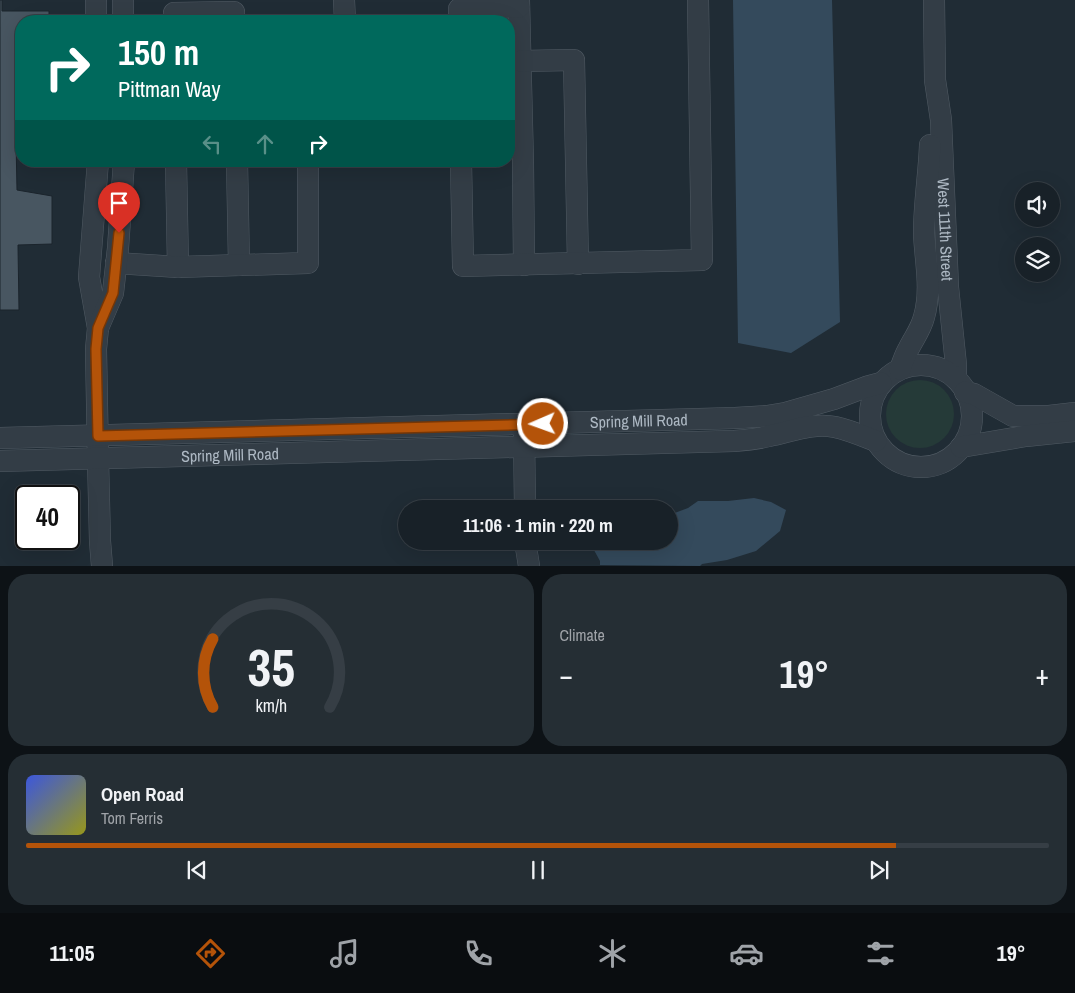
<!DOCTYPE html>
<meta charset="utf-8">
<style>
:root{--surface:#182128;--page:#252e34;--text:#f1f3f6;--muted:#9fa3a8;--line:#363e45;--accent:#b45309}
body{margin:0;font-family:"Archivo Narrow",sans-serif;background:var(--page);color:var(--text);height:100vh;display:flex;flex-direction:column;font-size:19px;white-space:nowrap}
*{box-sizing:border-box;margin:0}
p{font-size:16px;color:var(--muted)}
.icon{flex:none;width:28px;height:28px;fill:none;stroke:currentColor;stroke-width:2;stroke-linecap:round;stroke-linejoin:round}
.map{position:relative;height:566px;overflow:hidden}
.side{display:flex;flex-direction:column;gap:8px;padding:8px;background:#0d1216;flex:1}
.side>*{flex:none}
.guide{position:absolute;left:15px;top:15px;width:500px;height:152px;border-radius:20px;box-shadow:0 5px 20px #0002,0 0 0 1px var(--line);background:#00695c;color:#fff;overflow:hidden}
.controls{position:absolute;left:1015px;top:182px;display:grid;gap:10px}
.controls a{display:grid;place-items:center;width:45px;height:45px;border-radius:50%;background:var(--surface);box-shadow:0 5px 20px #0002,0 0 0 1px var(--line);font-size:25px}
.speed{position:absolute;left:15px;top:485px;display:flex;gap:10px;font-size:25px;font-weight:700;text-align:center}
.speed>*{display:grid;place-content:center;width:65px;height:65px;border-radius:50%;background:var(--surface);box-shadow:0 5px 20px #0002,0 0 0 1px var(--line);line-height:1}
.speed .limit{border:2px solid #111;border-radius:8px;background:#fff;color:#111}
.pin{position:absolute;display:grid;place-items:center;width:42px;height:42px;color:#fff;margin:-51px -21px;border-radius:50% 50% 50% 0;rotate:-45deg;box-shadow:0 0 5px #0007}
.pin .icon{rotate:45deg}
.me{position:absolute;width:55px;margin:-28px;rotate:268deg;stroke-linejoin:round;filter:drop-shadow(0 0 4px #0008)}
.turn{display:flex;align-items:center;gap:18px;height:105px;padding:0 20px;font-size:22px}
.turn .icon{width:65px;height:65px;stroke-width:2.5}
.turn b{display:block;font-size:35px;line-height:42px}
.lanes{display:flex;align-items:center;height:48px;padding:0 20px;background:#0003;justify-content:center;gap:25px;direction:ltr}
.lanes .off{opacity:.35}
.big{font-size:38px;font-weight:700;line-height:1.1}
.side .tile{flex:1;display:flex;flex-direction:column;justify-content:center;gap:8px;min-width:0;padding:0 18px;border-radius:20px;background:var(--page)}
.side .dial{align-items:center;gap:0}
.dial svg{height:130px;overflow:visible;fill:none;stroke:var(--line);stroke-width:7;stroke-linecap:round;text-anchor:middle}
.dial text{fill:var(--text);stroke:none}
.song{display:flex;align-items:center;gap:15px}
.cover{width:60px;height:60px;border-radius:8px;background:linear-gradient(135deg,hsl(230 70% 55%),hsl(60 70% 35%))}
.played{height:5px;border-radius:2px;background:linear-gradient(90deg,var(--accent) 85%,var(--line) 85%)}
.keys{display:flex;justify-content:space-around;direction:ltr}
.heat{display:flex;justify-content:space-between;align-items:center;font-size:28px;direction:ltr}
.side .tiles{flex:1;display:grid;gap:8px;grid-template-columns:1fr 1fr}
.tile:last-child{grid-column:span 2}
.trip{position:absolute;left:398px;top:500px;width:280px;height:50px;border-radius:25px;background:var(--surface);box-shadow:0 5px 20px #0002,0 0 0 1px var(--line);font-weight:700;line-height:50px;text-align:center}
.tabs{display:flex;height:80px;justify-content:space-around;align-items:center;background:#0a0d10;color:var(--muted)}
.tabs .icon{width:35px;height:35px}
.tabs .selected{color:var(--accent)}
.tabs b{font-size:22px;color:var(--text)}
.map>svg:first-child{display:block}
.green{fill:#253a38}
.water{fill:#344a5c}
.building{fill:#485661;stroke:#1b242c}
.lines{fill:none;stroke-linecap:round;stroke-linejoin:round}
.minor-casing{stroke:#515b64;stroke-width:22}
.minor{stroke:#333d46;stroke-width:21}
.route-casing{stroke:#753606;stroke-width:12}
.route{stroke:#b45309;stroke-width:9}
.labels{text-anchor:middle;stroke-width:5;stroke-linejoin:round;paint-order:stroke}
.street-label{font-size:16px;fill:#adb8c3;stroke:#19222a}
</style>
<div class="map">
<svg width="1075" height="566" viewBox="0 0 1075 566">
<rect width="100%" height="100%" fill="#202c35"/>
<!-- green -->
<path class="green" d="M886 414a34 34 0 1 1 68 0a34 34 0 1 1-68 0Z"/>
<!-- water -->
<path class="water" d="M733,0H832L840,322L791,353L738,343Z
M754,498L771,502L786,510L780,531L756,551L727,560L702,564L700,566L600,565V561L589,541H669V514H672L688,508L698,501H728Z
M636,504L648,509H603L608,506Z"/>
<!-- building -->
<path class="building" d="M0,0H2V11H49V21H21V90H15L17,190L52,196V244L18,245L19,310H0Z"/>
<g class="lines">
<defs>
<g id="minor">
<path d="M96,0V21"/>
<path d="M123,0V21"/>
<path d="M344,0L345,21"/>
<path d="M519,0L523,163L524,265"/>
<path id="s1" d="M934,0L935,80L941,120L948,287L956,365V379"/>
<path d="M174,21V13L234,12V21"/>
<path d="M459,21V9L519,7"/>
<path d="M521,61L574,60L578,264"/>
<path d="M98,161L89,277L98,328L96,349L98,459L100,541L102,566"/>
<path d="M176,161L178,267"/>
<path d="M237,161L239,265"/>
<path d="M461,161L463,266L702,260L698,0"/>
<path d="M116,263L178,267L308,263V161"/>
<path d="M98,328L113,293L118,248L124,161"/>
<circle cx="921" cy="416" r="51"/>
<path d="M900,369C903,362 905,354 909,348C914,338 921,329 924,317C932,289 925,261 924,233C924,203 929,174 930,145"/>
<path d="M965,392L974,394L1013,416H1049L1075,413"/>
<path d="M524,432L525,509"/>
<path id="s2" d="M0,438L735,418L767,416L785,413L834,399L866,387L881,383"/>
<path d="M961,447L1026,436L1075,431"/>
<path id="s3" d="M0,461L734,441C746,440 758,439 769,436C790,432 813,422 835,427C849,430 863,436 876,441"/>
<path d="M525,541L529,566"/>
</g>
</defs>
<!-- minor casing -->
<use href="#minor" class="minor-casing"/>
<!-- minor -->
<use href="#minor" class="minor"/>
</g>
<g class="lines">
<defs>
<path id="route" d="M119,233L113,293L98,328L96,349L98,436L543,424"/>
</defs>
<!-- route casing -->
<use href="#route" class="route-casing"/>
<!-- route -->
<use href="#route" class="route"/>
</g>
<g class="labels">
<!-- street labels -->
<g class="street-label">
<text dy="6" stroke="none"><textPath href="#s1" startOffset="230">West 111th Street</textPath></text>
<text dy="6" stroke="none"><textPath href="#s2" startOffset="639">Spring Mill Road</textPath></text>
<text dy="6" stroke="none"><textPath href="#s3" startOffset="230">Spring Mill Road</textPath></text>
</g>
</g>
</svg>
<div class="controls">
<a><svg class="icon" aria-label="sound" viewBox="0 0 24 24"><path d="M4 9h4l5-4v14l-5-4H4zM17 9q2 3 0 6"/></svg></a>
<a><svg class="icon" aria-label="layers" viewBox="0 0 24 24"><path d="M12 4l9 5-9 5-9-5zM3 14l9 5 9-5"/></svg></a>
</div>
<div class="speed"><div class="limit">40</div></div>
<div class="pin" style="left:119px;top:233px;background:#d93025"><svg class="icon" aria-label="arrive" viewBox="0 0 24 24"><path d="M6 21V4h12l-3 4 3 4H6"/></svg></div>
<svg class="me" style="left:543px;top:424px" viewBox="-20 -20 40 40"><circle r="17" fill="#b45309" stroke="#fff" stroke-width="3"/><path d="M0-11L8 9 0 5-8 9z" fill="#fff"/></svg>
<div class="trip">11:06 · 1 min · 220 m</div>
<div class="guide">
<div class="turn"><svg class="icon" aria-label="right" viewBox="0 0 24 24"><path d="M7 20v-9h11M14 6l5 5-5 5"/></svg><div><b>150 m</b>Pittman Way</div></div>
<div class="lanes"><svg class="icon off" aria-label="left" viewBox="0 0 24 24"><path d="M17 20v-9H6M10 6l-5 5 5 5"/></svg><svg class="icon off" aria-label="ahead" viewBox="0 0 24 24"><path d="M12 20V5M6 11l6-6 6 6"/></svg><svg class="icon" aria-label="right" viewBox="0 0 24 24"><path d="M7 20v-9h11M14 6l5 5-5 5"/></svg></div>
</div>
</div>
<section class="side">
<div class="tiles">
<div class="tile dial"><svg viewBox="0 0 100 80">
<path d="M14 69A42 42 0 1 1 86 69"/>
<path d="M14 69A42 42 0 0 1 14 27" stroke="#b45309"/>
<text x="50" y="56" font-size="32" font-weight="700">35</text>
<text x="50" y="72" font-size="11">km/h</text>
</svg></div>
<div class="tile"><p>Climate</p>
<div class="heat"><a>−</a><b class="big">19°</b><a>+</a></div>
</div>
<div class="tile">
<div class="song"><i class="cover"></i><div><b>Open Road</b><p>Tom Ferris</p></div></div>
<div class="played"></div>
<div class="keys"><svg class="icon" aria-label="previous" viewBox="0 0 24 24"><path d="M18 5L8 12l10 7zM5 5v14"/></svg><svg class="icon" aria-label="pause" viewBox="0 0 24 24"><path d="M8 5v14M16 5v14"/></svg><svg class="icon" aria-label="next" viewBox="0 0 24 24"><path d="M6 5l10 7-10 7zM19 5v14"/></svg></div>
</div>
</div>
</section>
<nav class="tabs">
<b>11:05</b>
<svg class="icon selected" aria-label="directions" viewBox="0 0 24 24"><path d="M12 3l9 9-9 9-9-9zM9 14v-3h6M13 9l2 2-2 2"/></svg>
<svg class="icon" aria-label="music" viewBox="0 0 24 24"><path d="M9 18V5l10-2v13"/><circle cx="6" cy="18" r="3"/><circle cx="16" cy="16" r="3"/></svg>
<svg class="icon" aria-label="phone" viewBox="0 0 24 24"><path d="M5 4h4l2 5-3 2q2 4 5 5l2-3 5 2v4C11 20 4 13 5 4z"/></svg>
<svg class="icon" aria-label="climate" viewBox="0 0 24 24"><path d="M12 3v18M4 7l16 10M4 17L20 7"/></svg>
<svg class="icon" aria-label="car" viewBox="0 0 24 24"><path d="M5 17H2v-5l4-1 3-4h7l3 4 3 1v5h-3M9 17h6M6 11h13"/><circle cx="7" cy="17" r="2"/><circle cx="17" cy="17" r="2"/></svg>
<svg class="icon" aria-label="filters" viewBox="0 0 24 24"><path d="M4 7h16M4 17h16"/><circle cx="9" cy="7" r="2"/><circle cx="15" cy="17" r="2"/></svg>
<b>19°</b>
</nav>
